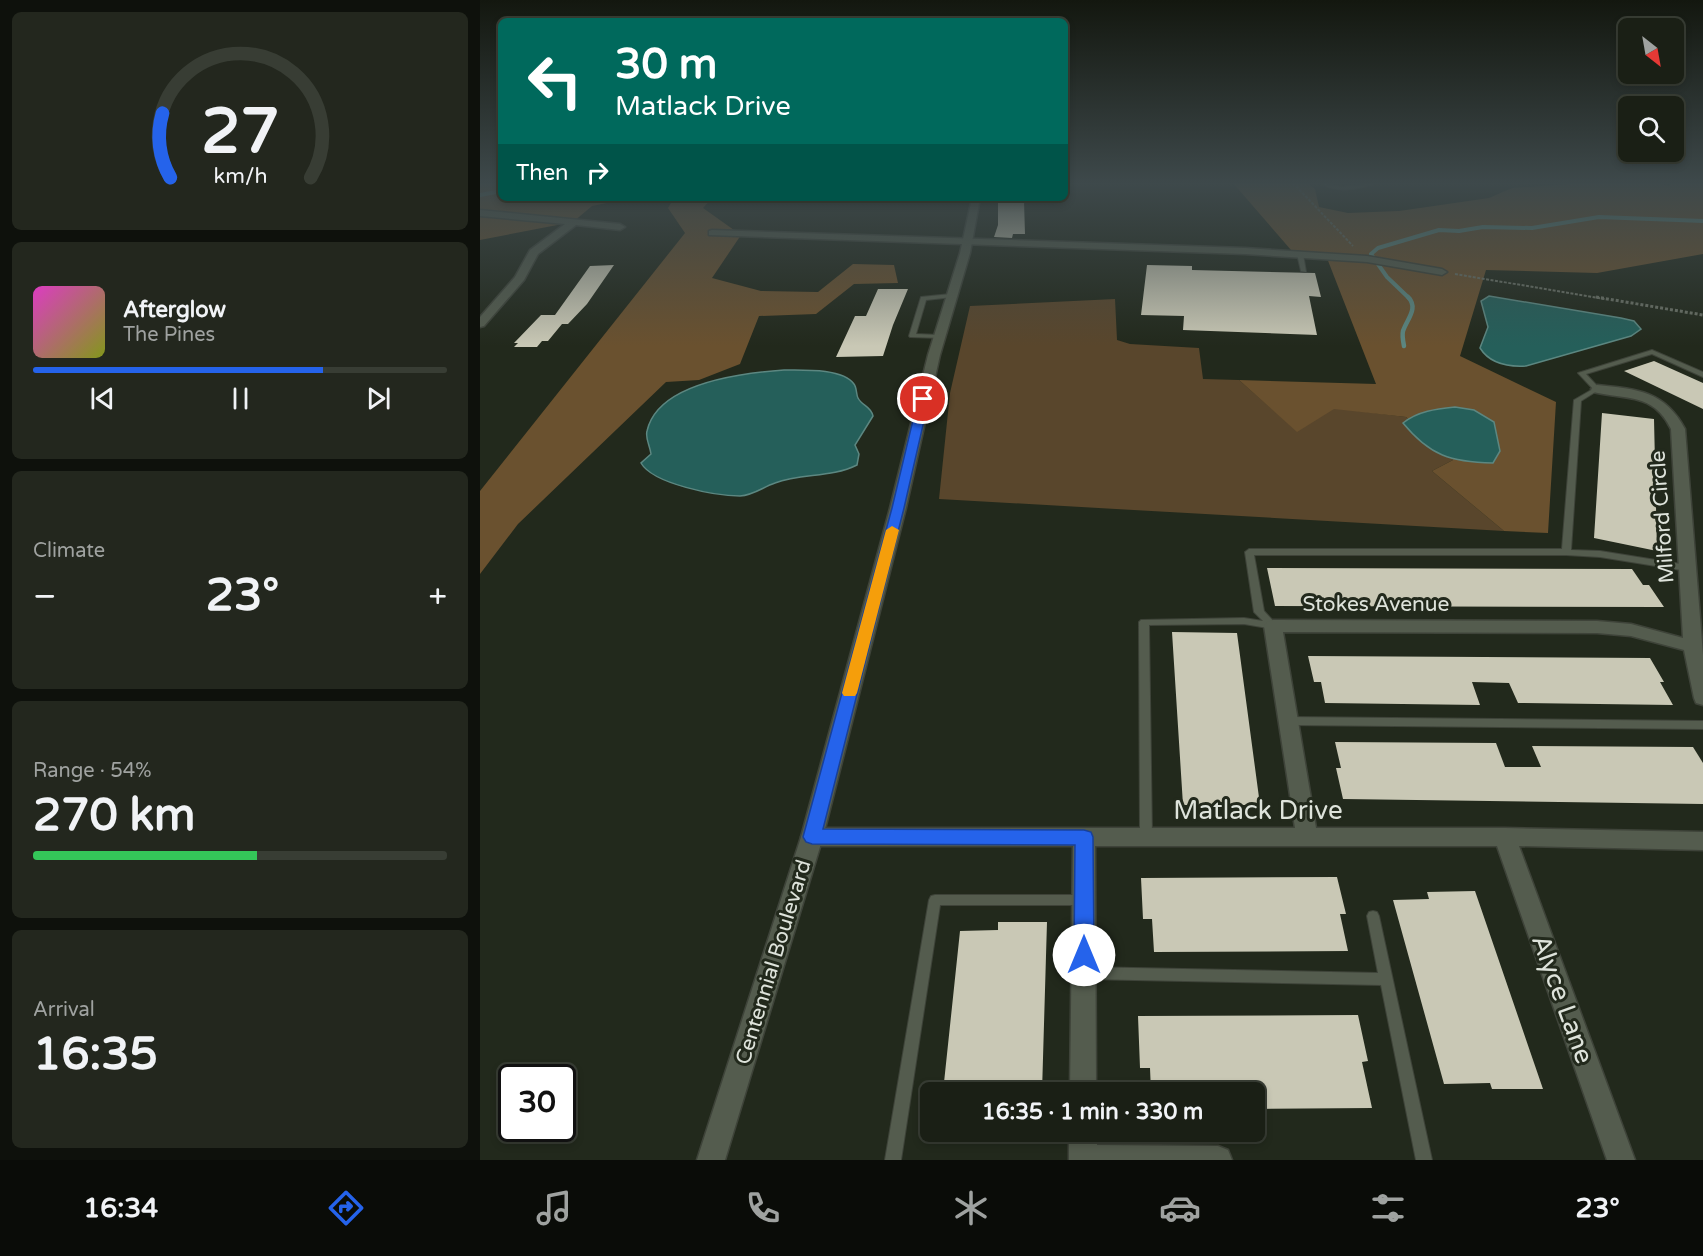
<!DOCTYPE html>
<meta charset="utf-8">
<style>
:root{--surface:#1a1f15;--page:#23271e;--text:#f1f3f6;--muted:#9fa2a0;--line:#383d34;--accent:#2563eb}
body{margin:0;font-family:"Varela Round",sans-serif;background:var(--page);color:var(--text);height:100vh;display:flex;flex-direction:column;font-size:22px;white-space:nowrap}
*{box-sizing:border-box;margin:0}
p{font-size:20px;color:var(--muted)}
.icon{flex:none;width:33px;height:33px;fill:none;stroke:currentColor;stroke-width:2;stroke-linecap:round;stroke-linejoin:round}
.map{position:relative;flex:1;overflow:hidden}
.panel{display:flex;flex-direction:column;gap:12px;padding:12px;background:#0e110c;width:480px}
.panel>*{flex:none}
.top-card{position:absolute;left:18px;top:18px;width:570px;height:183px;border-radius:9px;box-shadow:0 3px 9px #0003,0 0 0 2px var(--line);background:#00695c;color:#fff;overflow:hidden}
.needle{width:39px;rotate:149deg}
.controls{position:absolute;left:1138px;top:18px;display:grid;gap:12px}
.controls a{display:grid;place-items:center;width:66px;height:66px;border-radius:9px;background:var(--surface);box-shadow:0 3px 9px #0003,0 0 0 2px var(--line);font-size:30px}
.speed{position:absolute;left:18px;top:1064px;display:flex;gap:12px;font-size:30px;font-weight:700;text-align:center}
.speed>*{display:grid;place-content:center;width:78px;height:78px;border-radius:50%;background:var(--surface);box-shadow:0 3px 9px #0003,0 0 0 2px var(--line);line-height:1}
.speed .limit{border:3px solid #111;border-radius:9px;background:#fff;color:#111}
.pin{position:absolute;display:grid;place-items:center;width:51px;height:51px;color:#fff;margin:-26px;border:3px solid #fff;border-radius:50%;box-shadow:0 2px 6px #0007}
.me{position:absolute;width:66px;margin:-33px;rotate:0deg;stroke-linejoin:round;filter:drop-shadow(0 0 4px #0008)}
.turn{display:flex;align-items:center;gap:21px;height:126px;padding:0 18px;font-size:27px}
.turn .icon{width:78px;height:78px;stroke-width:2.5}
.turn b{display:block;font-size:42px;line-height:51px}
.then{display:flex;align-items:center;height:57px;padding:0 18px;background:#0003;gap:12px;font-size:22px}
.big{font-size:45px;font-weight:800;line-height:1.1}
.panel .tile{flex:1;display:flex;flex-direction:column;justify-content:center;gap:9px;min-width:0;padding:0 21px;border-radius:9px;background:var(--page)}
.panel .dial{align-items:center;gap:0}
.dial svg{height:156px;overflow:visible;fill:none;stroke:var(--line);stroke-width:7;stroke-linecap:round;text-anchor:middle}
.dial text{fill:var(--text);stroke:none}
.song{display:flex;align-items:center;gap:18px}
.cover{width:72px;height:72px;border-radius:9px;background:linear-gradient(135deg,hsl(310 70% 55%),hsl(70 70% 35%))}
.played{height:6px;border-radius:3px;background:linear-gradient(90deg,var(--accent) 70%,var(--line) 70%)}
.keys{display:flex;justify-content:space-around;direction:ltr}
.heat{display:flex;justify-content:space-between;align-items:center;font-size:33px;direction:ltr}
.charge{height:9px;border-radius:4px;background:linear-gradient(90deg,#34c759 54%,var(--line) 0)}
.trip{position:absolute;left:440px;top:1082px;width:345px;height:60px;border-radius:9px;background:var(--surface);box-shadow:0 3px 9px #0003,0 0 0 2px var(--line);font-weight:800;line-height:60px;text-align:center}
.tabs{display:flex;height:96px;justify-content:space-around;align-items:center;background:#0a0c08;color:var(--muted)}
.tabs .icon{width:42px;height:42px}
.tabs .selected{color:var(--accent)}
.tabs b{font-size:27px;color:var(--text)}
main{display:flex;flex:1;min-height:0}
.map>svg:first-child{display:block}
.green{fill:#59462c}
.forest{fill:#6a512f}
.water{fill:#255f5a;stroke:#5c8781;stroke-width:1.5}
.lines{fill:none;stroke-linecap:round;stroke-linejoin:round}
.stream-far1{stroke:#5c8781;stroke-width:4}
.stream{stroke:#5c8781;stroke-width:4.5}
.building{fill:#c9c8b5}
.service-casing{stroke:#3e4339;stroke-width:2}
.minor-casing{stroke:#3e4339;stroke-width:3}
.secondary-casing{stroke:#3e4339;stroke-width:3}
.path-far1{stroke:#6a7065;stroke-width:2;stroke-dasharray:3 1.5;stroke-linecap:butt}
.path{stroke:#6a7065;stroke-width:3;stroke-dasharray:3 2;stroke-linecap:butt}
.service{fill:#545c4e;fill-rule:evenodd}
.minor{fill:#545c4e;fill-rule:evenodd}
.secondary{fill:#545c4e;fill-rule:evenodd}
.route{fill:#2563eb;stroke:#184099;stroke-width:1.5}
.slow{fill:#f59e0b}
.labels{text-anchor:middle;stroke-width:6;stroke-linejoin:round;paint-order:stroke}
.street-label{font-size:21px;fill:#dee3db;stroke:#22291c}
.near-street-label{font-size:26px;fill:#dee3db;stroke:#22291c}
</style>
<main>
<section class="panel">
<div class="tile dial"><svg viewBox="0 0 100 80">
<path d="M14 69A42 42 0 1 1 86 69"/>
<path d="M14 69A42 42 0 0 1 10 36" stroke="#2563eb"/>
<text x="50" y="56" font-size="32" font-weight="700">27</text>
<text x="50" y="72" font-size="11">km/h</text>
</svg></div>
<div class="tile">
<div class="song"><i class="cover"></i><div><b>Afterglow</b><p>The Pines</p></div></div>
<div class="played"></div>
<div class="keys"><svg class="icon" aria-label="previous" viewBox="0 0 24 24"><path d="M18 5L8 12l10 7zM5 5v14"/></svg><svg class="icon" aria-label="pause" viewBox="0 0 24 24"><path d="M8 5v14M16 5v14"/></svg><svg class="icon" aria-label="next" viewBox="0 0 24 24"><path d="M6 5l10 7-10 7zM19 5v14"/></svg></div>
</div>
<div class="tile"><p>Climate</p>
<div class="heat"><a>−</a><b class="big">23°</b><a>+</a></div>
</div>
<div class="tile"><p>Range · 54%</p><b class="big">270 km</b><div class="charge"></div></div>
<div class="tile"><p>Arrival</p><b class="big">16:35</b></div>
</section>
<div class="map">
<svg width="1223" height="1160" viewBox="0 0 1223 1160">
<rect width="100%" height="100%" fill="#22291c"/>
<!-- green -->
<path class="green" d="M635,299L637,340L650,344L719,348L723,379L759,380L817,431L854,408L926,417L973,460L952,471L1024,531L459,499L470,393L490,306Z"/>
<!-- forest -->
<path class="forest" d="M0,183H21V198H151L112,206L93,222L0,240Z
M753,183H828L835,189L839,207L868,213L919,211L1009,198L1032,188L1102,183H1178L1189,186L1192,183H1223V254L1117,273L1006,270L980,356L1076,402L1068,533L1024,531L952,471L973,460L926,417L854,409L817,432L759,380L896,384L845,253L811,250Z
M194,198H232L223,208L261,235L232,278L281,291L338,292L373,264L414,265L418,283L374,284L336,314L279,316L260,364L219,380L186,382L38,524L0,574V491L205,233L188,208Z"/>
<!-- water -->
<path class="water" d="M1009,296L1141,318L1154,321L1161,329L1151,336L1046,366C1029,367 1010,364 1000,348L1008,327L1001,301Z
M304,370C322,370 363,368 374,384C377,388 376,394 378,398C382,406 391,406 393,416L375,445L379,454L377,465C351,478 322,473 295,483C283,487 274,495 260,496C236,496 173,484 161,463L171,454C170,446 165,438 167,431C178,383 263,373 304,370Z
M975,407L994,410L1014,422L1020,451L1013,463C971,462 950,456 923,423C938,411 956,409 975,407Z"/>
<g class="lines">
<!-- stream-far1 -->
<path class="stream-far1" d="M0,195L21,191
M930,299L907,277L891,254L898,248L959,230L979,231L1003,227L1052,228L1119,217L1223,221"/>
<!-- stream -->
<path class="stream" d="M924,346C923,341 922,335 923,331C927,319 939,308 928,297"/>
</g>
<!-- building -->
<path class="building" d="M544,201L545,234H533L532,238L514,237L518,225V202Z
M134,265L107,304L88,324H82L68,341H62L57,347H34L38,343H34L61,315H75L110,266Z
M667,265L712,266V270L835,273L841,297L829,296L837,335L703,330L704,316L661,315Z
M398,289H428L413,325L403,356L356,357L375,316H386Z
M1174,361L1223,383V409L1144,371Z
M1122,413L1174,419L1177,551L1114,538Z
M787,568L1152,569L1163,585H1169L1184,607L795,606Z
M692,632L757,633L780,805H703Z
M828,656L1170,658L1184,682H1180L1193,705L1038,703L1029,683L992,682L1000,705L845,703L841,682H834Z
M855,742L1016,743L1025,767H1061L1052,746L1213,747L1223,763V804L863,799L856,768H861Z
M857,877L866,914H860L868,951L674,952L672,919H663L661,878Z
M995,891L1063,1089H1012L1010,1083L964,1084L913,900L949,899L947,892Z
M518,922H567L562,1092H463L480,931L518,930Z
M878,1015L888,1061L882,1062L892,1108L774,1109V1092H671L670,1068H660L658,1016Z"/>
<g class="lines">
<defs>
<path id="service" d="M841,183L861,187L896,183C880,189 856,194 841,183Z
M820,252L823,254L826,272L821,271L817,254Z
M471,294L473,295V297L446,300L436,334L459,335L461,336V338L430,337L429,336L441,297Z
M1172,350L1223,372V377L1172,354L1106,374L1120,389L1101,401L1091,550L1120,551L1207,565L1211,568L1210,570L1207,571L1120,557L1086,555H774L784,611L796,624L798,626L796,628L793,629L764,624L669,625L672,837L670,840L666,842L662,840L660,837L659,622L661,620L764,618L783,621L774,612L765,552L769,549H1082L1094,400L1113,389L1098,373Z
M808,717L1223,721V729L808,725L804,724L803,721L804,718Z
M455,895H604L608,896L610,900L608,904L604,905H460L421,1160H405L449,900L451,896Z
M893,911L897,912L899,916L952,1160H936L901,985L604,979L599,977L597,973L599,969L604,967L898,973L887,916L889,912Z"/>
<path id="minor" d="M0,210L140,224L145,227L140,230L96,225L58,254L44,280L4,326L0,327V317L35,277L50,250L85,224L0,216Z
M232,230L765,248L887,256L962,269L967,272L962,275L887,262L765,254L229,235V231Z
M1117,385C1157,389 1185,391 1205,429L1223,655V705L1216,703L1214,698L1204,650L1151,636L1117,633L803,632L836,828H1025L1223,832V850L1039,846L1155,1160H1127L1017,846H615L616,1092H590L593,846H332L324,843L321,837L324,831L332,828H815L784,626L787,622L793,620L1117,621L1151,624L1203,638L1191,429C1173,392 1146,400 1113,392L1111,389Z
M589,1131H617V1145L738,1146L748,1150L752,1160H589Z"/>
<path id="secondary" d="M492,198H500L490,253L460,355L426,508L343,837L245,1160H217L321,837L410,508L448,355L480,253Z"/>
</defs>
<!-- service casing -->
<use href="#service" class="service-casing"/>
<!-- minor casing -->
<use href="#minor" class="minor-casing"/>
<!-- secondary casing -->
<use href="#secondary" class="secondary-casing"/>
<!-- path-far1 -->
<path class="path-far1" d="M813,183L873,246
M975,274L1125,299"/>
<!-- path -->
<path class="path" d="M1116,297L1223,315"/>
<!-- service -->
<use href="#service" class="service"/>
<!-- minor -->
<use href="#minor" class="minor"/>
<!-- secondary -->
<use href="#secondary" class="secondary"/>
</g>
<!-- sky -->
<linearGradient id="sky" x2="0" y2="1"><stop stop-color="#13170f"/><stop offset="0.53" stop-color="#3e494b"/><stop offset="1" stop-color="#3e494b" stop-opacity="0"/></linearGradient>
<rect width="1223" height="346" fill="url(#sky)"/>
<!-- route -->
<path class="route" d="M443,395L449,399L424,508L343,829L604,830L611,832L613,837L614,955L611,961L604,964L597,961L594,955L595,845L332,844L326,842L323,837L412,508L438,399Z"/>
<!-- slow -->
<path class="slow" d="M412,526L419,530L377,693L375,696H364L362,693L406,530Z"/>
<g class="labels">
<!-- street labels -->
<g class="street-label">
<text transform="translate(1182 517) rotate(-94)" y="7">Milford Circle</text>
<text x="896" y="611">Stokes Avenue</text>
<text transform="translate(293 962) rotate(-73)" y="7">Centennial Boulevard</text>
</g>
<!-- near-street labels -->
<g class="near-street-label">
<text x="778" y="819">Matlack Drive</text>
<text transform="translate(1083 999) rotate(70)" y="9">Alyce Lane</text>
</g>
</g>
</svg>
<div class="controls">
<a><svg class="needle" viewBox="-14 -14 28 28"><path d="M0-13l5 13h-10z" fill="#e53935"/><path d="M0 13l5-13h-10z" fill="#9fa2a0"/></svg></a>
<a><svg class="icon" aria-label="search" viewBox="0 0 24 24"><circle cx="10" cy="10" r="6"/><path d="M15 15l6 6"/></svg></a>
</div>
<div class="speed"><div class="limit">30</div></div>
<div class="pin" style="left:443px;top:399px;background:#d93025"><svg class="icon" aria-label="arrive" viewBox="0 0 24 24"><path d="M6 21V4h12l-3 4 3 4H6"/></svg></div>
<svg class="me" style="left:604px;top:955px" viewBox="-20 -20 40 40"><circle r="19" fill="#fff"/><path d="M0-13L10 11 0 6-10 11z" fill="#2563eb"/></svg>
<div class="trip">16:35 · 1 min · 330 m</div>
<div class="top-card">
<div class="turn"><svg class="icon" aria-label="left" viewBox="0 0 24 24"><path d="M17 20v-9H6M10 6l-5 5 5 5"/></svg><div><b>30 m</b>Matlack Drive</div></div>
<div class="then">Then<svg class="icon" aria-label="right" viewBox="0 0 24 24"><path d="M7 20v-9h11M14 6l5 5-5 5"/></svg></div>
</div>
</div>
</main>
<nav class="tabs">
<b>16:34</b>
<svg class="icon selected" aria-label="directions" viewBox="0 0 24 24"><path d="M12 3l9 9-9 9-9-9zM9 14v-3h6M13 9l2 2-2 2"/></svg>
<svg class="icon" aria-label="music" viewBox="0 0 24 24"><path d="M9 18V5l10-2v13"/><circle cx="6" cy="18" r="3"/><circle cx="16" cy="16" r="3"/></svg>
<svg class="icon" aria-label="phone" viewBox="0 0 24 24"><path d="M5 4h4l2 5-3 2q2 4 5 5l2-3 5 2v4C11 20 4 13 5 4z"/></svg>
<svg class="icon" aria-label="climate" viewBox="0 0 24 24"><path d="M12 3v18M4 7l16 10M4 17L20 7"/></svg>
<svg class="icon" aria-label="car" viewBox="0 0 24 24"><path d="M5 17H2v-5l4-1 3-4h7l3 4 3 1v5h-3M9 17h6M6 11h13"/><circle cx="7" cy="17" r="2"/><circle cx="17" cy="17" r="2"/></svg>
<svg class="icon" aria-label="filters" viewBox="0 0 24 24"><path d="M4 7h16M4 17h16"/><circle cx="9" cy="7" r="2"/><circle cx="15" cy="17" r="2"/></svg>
<b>23°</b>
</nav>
